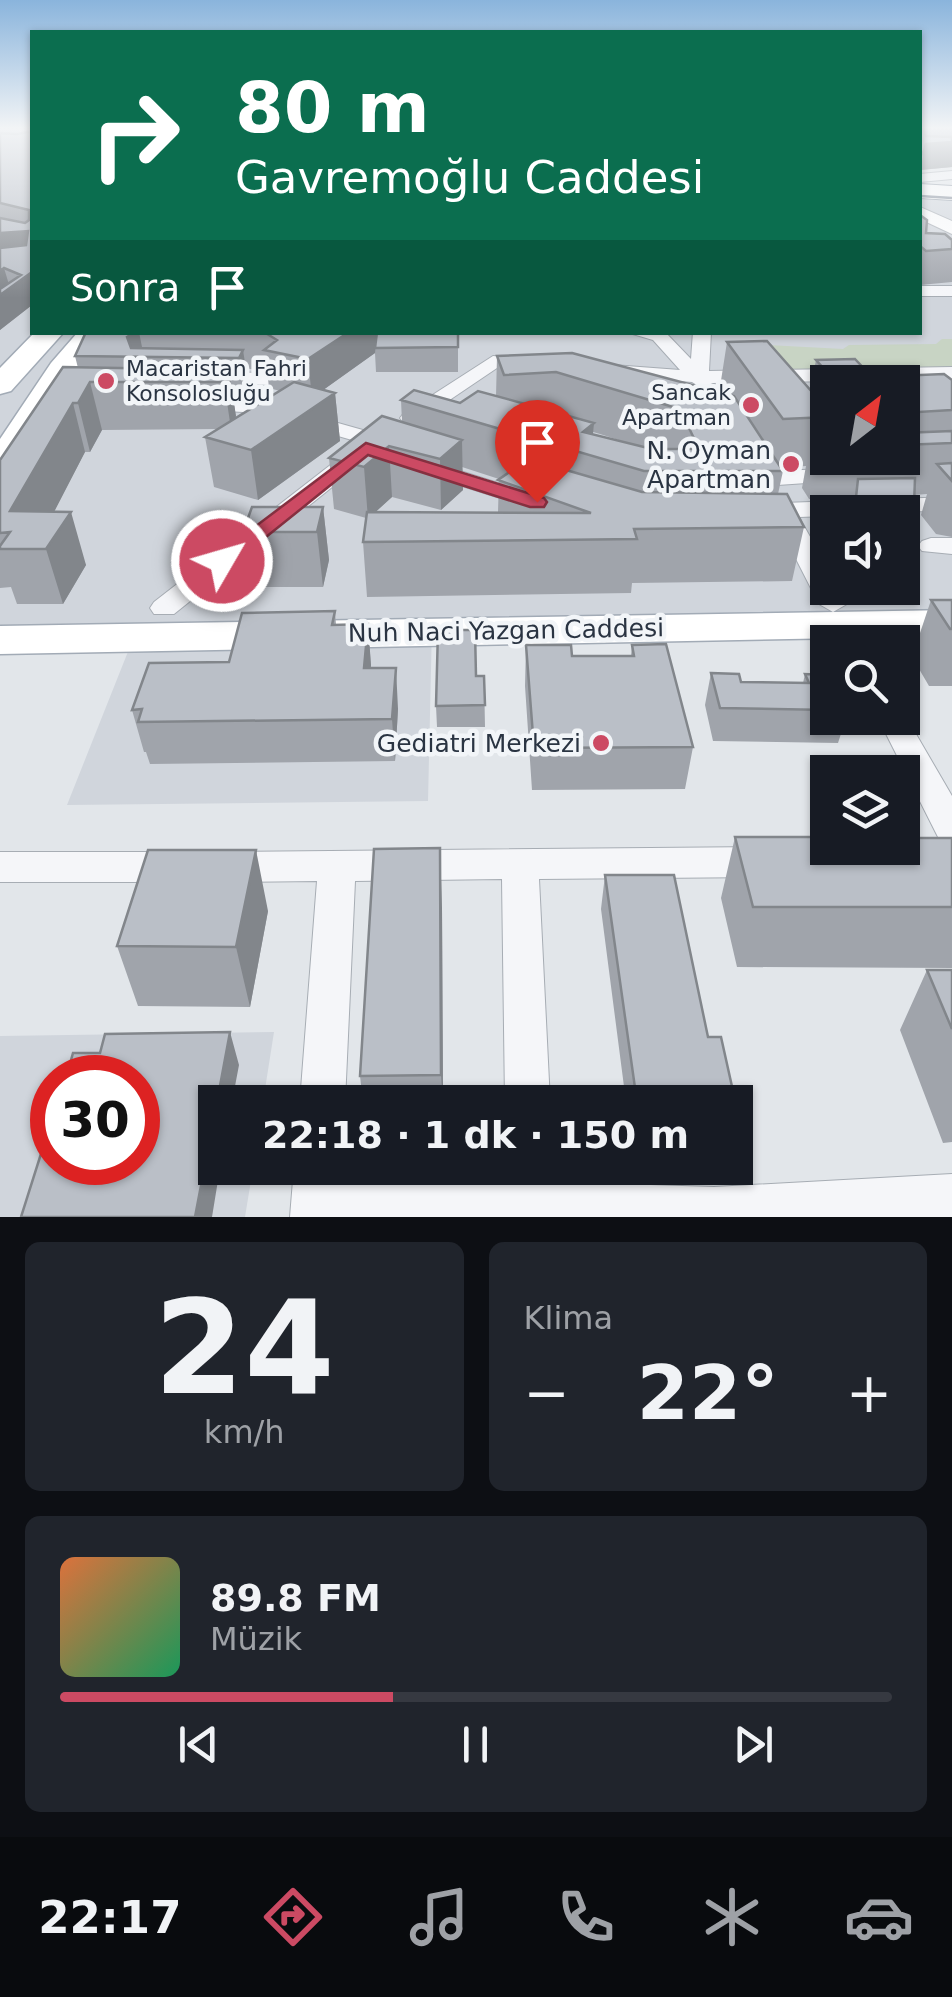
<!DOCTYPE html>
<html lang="tr">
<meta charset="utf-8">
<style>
:root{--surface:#171b24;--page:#20242c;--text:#f1f3f6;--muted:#9ea1a6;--line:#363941;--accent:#cc4a63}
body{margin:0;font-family:"DejaVu Sans",sans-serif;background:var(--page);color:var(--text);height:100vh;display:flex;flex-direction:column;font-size:38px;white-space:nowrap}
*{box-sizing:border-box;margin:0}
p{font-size:32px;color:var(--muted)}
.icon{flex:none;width:55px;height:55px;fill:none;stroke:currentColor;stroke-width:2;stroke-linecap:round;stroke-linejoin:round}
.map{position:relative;height:1217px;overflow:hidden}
.drawer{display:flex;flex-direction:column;gap:25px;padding:25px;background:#0d0f14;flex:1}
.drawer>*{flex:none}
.hud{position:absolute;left:30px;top:30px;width:892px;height:305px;border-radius:0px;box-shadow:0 2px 8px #0004;background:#0b6e4f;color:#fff;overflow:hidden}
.needle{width:65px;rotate:31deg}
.controls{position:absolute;left:810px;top:365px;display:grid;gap:20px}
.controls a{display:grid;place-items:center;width:110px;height:110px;border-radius:0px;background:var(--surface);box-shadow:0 2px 8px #0004;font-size:50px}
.speed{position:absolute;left:30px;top:1055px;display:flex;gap:20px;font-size:50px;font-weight:700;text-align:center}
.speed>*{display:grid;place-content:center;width:130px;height:130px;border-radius:50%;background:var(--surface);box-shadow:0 2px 8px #0004;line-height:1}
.speed .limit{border:15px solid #d22;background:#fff;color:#111}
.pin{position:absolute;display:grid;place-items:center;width:85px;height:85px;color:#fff;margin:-102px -42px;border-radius:50% 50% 50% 0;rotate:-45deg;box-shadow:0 0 10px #0007}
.pin .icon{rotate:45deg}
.me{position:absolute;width:110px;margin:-55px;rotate:52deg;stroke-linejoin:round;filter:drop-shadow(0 0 8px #0008)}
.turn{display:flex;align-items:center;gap:35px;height:210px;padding:0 40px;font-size:45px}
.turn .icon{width:130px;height:130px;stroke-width:2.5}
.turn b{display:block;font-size:70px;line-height:85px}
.then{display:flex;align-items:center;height:95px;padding:0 40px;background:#0003;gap:20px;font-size:38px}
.big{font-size:75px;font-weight:800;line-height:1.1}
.drawer .tile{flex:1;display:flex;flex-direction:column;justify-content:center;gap:15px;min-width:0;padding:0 35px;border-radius:15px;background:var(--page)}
.drawer .dial{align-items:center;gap:0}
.dial b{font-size:130px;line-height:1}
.song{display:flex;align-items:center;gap:30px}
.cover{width:120px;height:120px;border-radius:15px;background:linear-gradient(135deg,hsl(20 70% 55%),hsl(150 70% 35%))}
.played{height:10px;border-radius:5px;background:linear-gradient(90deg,var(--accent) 40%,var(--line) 40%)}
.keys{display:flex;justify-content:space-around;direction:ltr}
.heat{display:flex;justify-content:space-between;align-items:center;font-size:55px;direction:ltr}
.drawer .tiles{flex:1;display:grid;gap:25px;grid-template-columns:1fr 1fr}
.tile:last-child{grid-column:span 2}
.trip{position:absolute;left:198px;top:1085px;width:555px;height:100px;border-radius:0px;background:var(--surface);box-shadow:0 2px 8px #0004;font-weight:800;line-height:100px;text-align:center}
.menu{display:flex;height:160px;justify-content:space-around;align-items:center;background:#090b0e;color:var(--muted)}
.menu .icon{width:70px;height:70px}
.menu .on{color:var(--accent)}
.menu b{font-size:45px;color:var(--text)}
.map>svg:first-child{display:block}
.built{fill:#d0d5dc;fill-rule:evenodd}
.green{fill:#c8d4c4}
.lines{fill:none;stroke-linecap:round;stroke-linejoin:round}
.street-casing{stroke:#a7adb4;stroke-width:2}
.secondary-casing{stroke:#a7adb4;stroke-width:2}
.primary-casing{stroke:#a2abb6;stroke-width:3}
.highway-casing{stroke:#8a94a1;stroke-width:2}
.street{fill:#f5f6f9;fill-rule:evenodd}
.secondary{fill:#fff;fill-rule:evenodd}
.primary{fill:#fff;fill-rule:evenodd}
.highway{fill:#fff;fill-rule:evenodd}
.tram{stroke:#7c8694;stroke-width:2.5}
.wall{fill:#a0a4ab;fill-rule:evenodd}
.shaded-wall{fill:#82868b}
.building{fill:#babfc7;stroke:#82868b;stroke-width:2.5}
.route{fill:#cc4a63;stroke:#853040;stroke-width:2.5}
.poi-dot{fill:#cc4a63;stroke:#f2f5f8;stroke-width:4}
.labels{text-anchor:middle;stroke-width:9;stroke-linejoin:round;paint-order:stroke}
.far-poi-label{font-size:22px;fill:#2a3442;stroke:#f2f5f8;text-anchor:start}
.poi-label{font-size:25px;fill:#2a3442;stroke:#f2f5f8;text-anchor:end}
.street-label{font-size:25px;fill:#2a3442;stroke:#f2f5f8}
</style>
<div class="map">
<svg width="952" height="1217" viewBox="0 0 952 1217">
<rect width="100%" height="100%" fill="#e2e6ea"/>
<!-- built -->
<path class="built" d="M0,128H32V332H920V197L952,198V617L432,626L428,801L67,805L137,629H0ZM828,382H902V458H828ZM828,512H902V588H828Z
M274,1032L263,1102H215V1168H253L245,1217H0V1036ZM52,1078H138V1162H52Z"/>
<!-- green -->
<path class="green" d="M942,339H952V372L785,375L768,345L843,349L849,345L936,344Z"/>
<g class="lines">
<defs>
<path id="street" d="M952,171V179L920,182V174Z
M920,286H952V296H920Z
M626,332H665L691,359L693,332H711L709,371L952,367V379L712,383L703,389L692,382L606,375V367L613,365L680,370L653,340Z
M493,356L530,359L539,365L530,371L497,368L417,422H403L400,418L403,414Z
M212,372L268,373L278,379L268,385L205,382V374Z
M198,399L260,401L384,436L387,441L376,447L259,413L191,409V401Z
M359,447L367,449L370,454L367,459L174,614H154L150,608L154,602L351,449Z
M429,461L539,496L543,501L531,508L421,473L418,468L421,463Z
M842,468L850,470L853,475L850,480L763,486L752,479L763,472Z
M952,497V511L828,512V516L799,517L828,569V588H838L847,604L833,612L819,604L771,510L783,503Z
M931,538H952V554L922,551L918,546L922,541Z
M846,616L856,619L869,642H841L832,625L836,619Z
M902,710L952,796V843L939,839L878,718H902Z
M763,847L776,852L781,862L776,872L763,877L539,879L550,1102H505L502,879L355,881L345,1102H300L317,881L221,882L208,877L203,867L208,857L221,852Z
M0,852H178L191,857L196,867L191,877L178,882H0Z
M294,1168H342L341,1175L507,1180V1168H555V1182L714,1187L952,1174V1217H290Z"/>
<path id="secondary" d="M920,207L952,221V234L920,219Z"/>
<path id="primary" d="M35,332H64L11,391L0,394V368Z
M78,332H106L73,373L12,472L0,475V439L51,363Z
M952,610V636L0,654V626Z"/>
<path id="highway" d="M920,184L952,186V200L920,198Z"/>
</defs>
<!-- street casing -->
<use href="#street" class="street-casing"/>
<!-- secondary casing -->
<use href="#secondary" class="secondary-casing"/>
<!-- primary casing -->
<use href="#primary" class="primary-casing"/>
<!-- highway casing -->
<use href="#highway" class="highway-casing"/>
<!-- street -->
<use href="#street" class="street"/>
<!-- secondary -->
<use href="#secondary" class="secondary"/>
<!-- primary -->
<use href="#primary" class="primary"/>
<!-- highway -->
<use href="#highway" class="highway"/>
<!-- tram -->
<path class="tram" d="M920,196L952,198"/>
</g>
<!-- wall -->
<path class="wall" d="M920,128H952V167L920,170Z
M32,131V305L0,330V133L17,134Z
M920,215L926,233L952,240V282L920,285Z
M86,332H458V372H376L375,353L323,390L335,393L340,441L258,500L214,487L205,437L217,429L102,430L90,452H85L54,511L86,565L63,604H17L11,587L0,588V460L78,368L75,356ZM246,369H267L269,388L280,391L236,418L233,397H245L249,388Z
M727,342L810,390L816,360L872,377L952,380V537L936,534L921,515L927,494L914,495L913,533L902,567V512H849L853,497L809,499L802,488L806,466L781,468L783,471L778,494L804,527L792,581L632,583L631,593L367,597L363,542L366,518L334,509L329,458L402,422L401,400L460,403L496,396L497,356L724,393L720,387ZM828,382H902V458H828ZM593,432L600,434L631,444L593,434ZM462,467L499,479L498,512H375L392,497L441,510L463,490Z
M323,507L329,560L323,587H252L243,532Z
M931,600H952V686H929L912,657Z
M335,611L336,625L368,624L371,668L398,709L395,761L150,764L146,752H144L132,710Z
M526,645L572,656H631L632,645L693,747L685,789L532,790L525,686Z
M711,673L741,682L803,683L805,674L828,675V718H846L838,743L713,741L705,705Z
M476,676H484L485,727H437L436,706Z
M735,837L952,838V968L737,967L721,898Z
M605,875H674L708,1037H721L739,1118L735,1130V1102H626L601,909Z
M442,908L443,1102H363L360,1076Z
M268,911L250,1007L138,1006L117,946Z
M927,970H952V1142L943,1143L900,1030Z"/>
<!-- shaded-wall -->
<path class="shaded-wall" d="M952,142V167L920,170L926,144Z
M28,231L32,249L0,259V233Z
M4,268L10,288L32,272V305L0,330V271Z
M135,332H139L144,357H132L127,337Z
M349,332H377L375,353L312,398L308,359Z
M243,350L249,388L245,397L239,358Z
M229,370L236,416L231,429L224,382Z
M90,382L102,430L90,452L78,403Z
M335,393L340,441L258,500L251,450Z
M73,403L85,452L35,549L10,511Z
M594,423L591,456L583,432Z
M462,440L463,490L441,510L440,459Z
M389,446L392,497L368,519L364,467Z
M323,507L329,560L323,587L317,532Z
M71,512L86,565L63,604L46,549Z
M368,624L371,665L367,710L364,668Z
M396,668L398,709L395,761L392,719Z
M440,848L442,908L443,1102L441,1075Z
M256,850L268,911L250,1007L236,947Z
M230,1032L239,1065L232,1102H217Z
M215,1112V1168H220L212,1217H195Z"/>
<!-- building -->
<path class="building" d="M920,128H924L926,136L952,137V142L926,144L923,154L920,150Z
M32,131V272L0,295V289L21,275L4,268L0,271V248L26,245L28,231L0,233V218L25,223L29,220V210L0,203V133L17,134Z
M920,215L927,220L926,233L945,234L952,240V249L926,251L920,246Z
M86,332H135L127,337L131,348L243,350L239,358L75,356Z
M264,332H349L308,359L264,350L277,340Z
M377,332H458V347L375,348Z
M767,341L828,410V417L783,419L727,342Z
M572,353L734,396L783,471H644L401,400L414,390L460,403L478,391L594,423L583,432L652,449H699L680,409L556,372L504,375L497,356Z
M855,359L872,377L944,374L952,380V410L902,413V382H836L816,360Z
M63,367L229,370L224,382H90L78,403H73L10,511L71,512L46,549H0V546L10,532L0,533V460Z
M294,382L335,393L251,450L205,437Z
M382,416L462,440L440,459L389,446L364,467L329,458Z
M952,431V443L902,445V433Z
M813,437H828V448H821Z
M528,459L642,492L787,494L804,527L634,529L637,539L363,542L367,512L591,513L498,480Z
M952,463V481L937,464Z
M915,478L913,533L902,531V512H864L866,499L856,497L858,479Z
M252,507H323L317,532H243Z
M931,600H952V629H950Z
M335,611L332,625L368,624L364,668H396L392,719L138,722L142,709L132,710L149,663L229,662L242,613Z
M438,630H475L476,676H484L485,705L436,706Z
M666,644L693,747L534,748L526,645H571L572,656H634L632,645Z
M711,673L739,674L741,682L809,683L805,674L828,675V710L720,708Z
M735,837H828V848H902V838H952V907H753Z
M440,848L441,1075L360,1076L374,849Z
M148,850H256L236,947L117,946Z
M605,875H674L708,1037H721L739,1118H735V1102H637Z
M927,970H952V1029Z
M230,1032L217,1102H215V1112L195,1217H21L52,1119V1162H138V1078H66L73,1053H100L105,1034Z"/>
<!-- sky -->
<linearGradient id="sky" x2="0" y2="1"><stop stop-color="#8ab4dc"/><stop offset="0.43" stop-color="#f2f4f6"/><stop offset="1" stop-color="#f2f4f6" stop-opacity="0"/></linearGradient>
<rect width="952" height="298" fill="url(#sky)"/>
<!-- route -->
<path class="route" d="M366,443L544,498L547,502L544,507H530L368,455L230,566H215L212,561L215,557Z"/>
<!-- markers -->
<g class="poi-dot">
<circle cx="106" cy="381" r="10"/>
<circle cx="751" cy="405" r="10"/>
<circle cx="791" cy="464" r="10"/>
<circle cx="601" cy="743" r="10"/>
</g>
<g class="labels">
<!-- far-poi labels -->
<g class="far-poi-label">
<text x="126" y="376">Macaristan Fahri<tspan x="126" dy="25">Konsolosluğu</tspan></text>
<text x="731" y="400" text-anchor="end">Sancak<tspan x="731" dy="25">Apartman</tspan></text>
</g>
<!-- poi labels -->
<g class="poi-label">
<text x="771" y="459">N. Oyman<tspan x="771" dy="29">Apartman</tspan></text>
<text x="581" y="752">Gediatri Merkezi</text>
</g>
<!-- street labels -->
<g class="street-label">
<text transform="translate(506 630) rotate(-1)" y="9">Nuh Naci Yazgan Caddesi</text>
</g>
</g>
</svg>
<div class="controls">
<a><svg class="needle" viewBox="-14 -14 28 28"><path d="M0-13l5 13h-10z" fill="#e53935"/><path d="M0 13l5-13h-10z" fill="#9ea1a6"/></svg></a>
<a><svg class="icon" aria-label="sound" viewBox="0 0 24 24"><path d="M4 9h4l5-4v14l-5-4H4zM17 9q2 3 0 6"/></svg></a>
<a><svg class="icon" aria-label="search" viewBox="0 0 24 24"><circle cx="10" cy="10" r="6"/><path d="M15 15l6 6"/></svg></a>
<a><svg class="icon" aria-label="layers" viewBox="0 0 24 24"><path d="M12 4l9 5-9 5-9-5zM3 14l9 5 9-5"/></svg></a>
</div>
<div class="speed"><div class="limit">30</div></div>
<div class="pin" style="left:537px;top:502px;background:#d93025"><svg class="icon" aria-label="arrive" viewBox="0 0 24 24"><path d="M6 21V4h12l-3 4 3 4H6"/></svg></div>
<svg class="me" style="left:222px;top:561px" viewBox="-20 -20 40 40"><circle r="17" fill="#cc4a63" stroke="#fff" stroke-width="3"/><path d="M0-11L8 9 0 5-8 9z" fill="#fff"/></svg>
<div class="trip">22:18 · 1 dk · 150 m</div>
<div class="hud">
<div class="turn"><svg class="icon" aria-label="right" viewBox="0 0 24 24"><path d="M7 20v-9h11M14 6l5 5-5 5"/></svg><div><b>80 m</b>Gavremoğlu Caddesi</div></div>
<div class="then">Sonra<svg class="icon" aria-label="arrive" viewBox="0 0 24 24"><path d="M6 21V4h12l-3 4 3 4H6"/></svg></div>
</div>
</div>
<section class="drawer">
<div class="tiles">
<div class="tile dial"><b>24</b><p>km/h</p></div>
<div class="tile"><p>Klima</p>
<div class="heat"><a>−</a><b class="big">22°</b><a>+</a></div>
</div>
<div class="tile">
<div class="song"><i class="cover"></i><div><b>89.8 FM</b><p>Müzik</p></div></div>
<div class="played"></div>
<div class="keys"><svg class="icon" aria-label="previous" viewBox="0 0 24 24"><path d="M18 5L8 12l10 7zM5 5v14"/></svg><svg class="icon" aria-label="pause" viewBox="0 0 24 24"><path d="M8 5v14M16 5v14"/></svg><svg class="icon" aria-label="next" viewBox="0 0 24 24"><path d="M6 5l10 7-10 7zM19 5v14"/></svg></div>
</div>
</div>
</section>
<nav class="menu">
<b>22:17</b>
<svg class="icon on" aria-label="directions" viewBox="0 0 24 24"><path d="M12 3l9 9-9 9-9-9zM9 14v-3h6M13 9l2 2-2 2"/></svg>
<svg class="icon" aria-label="music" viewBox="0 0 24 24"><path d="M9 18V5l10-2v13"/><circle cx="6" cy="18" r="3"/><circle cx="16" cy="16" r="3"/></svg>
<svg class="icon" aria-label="phone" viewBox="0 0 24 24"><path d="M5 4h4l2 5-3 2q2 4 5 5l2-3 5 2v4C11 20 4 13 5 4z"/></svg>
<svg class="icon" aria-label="climate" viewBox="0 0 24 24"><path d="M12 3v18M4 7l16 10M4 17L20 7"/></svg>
<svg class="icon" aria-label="car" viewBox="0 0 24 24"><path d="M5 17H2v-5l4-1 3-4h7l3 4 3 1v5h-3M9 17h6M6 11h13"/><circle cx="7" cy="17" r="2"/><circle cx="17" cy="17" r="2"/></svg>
</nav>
